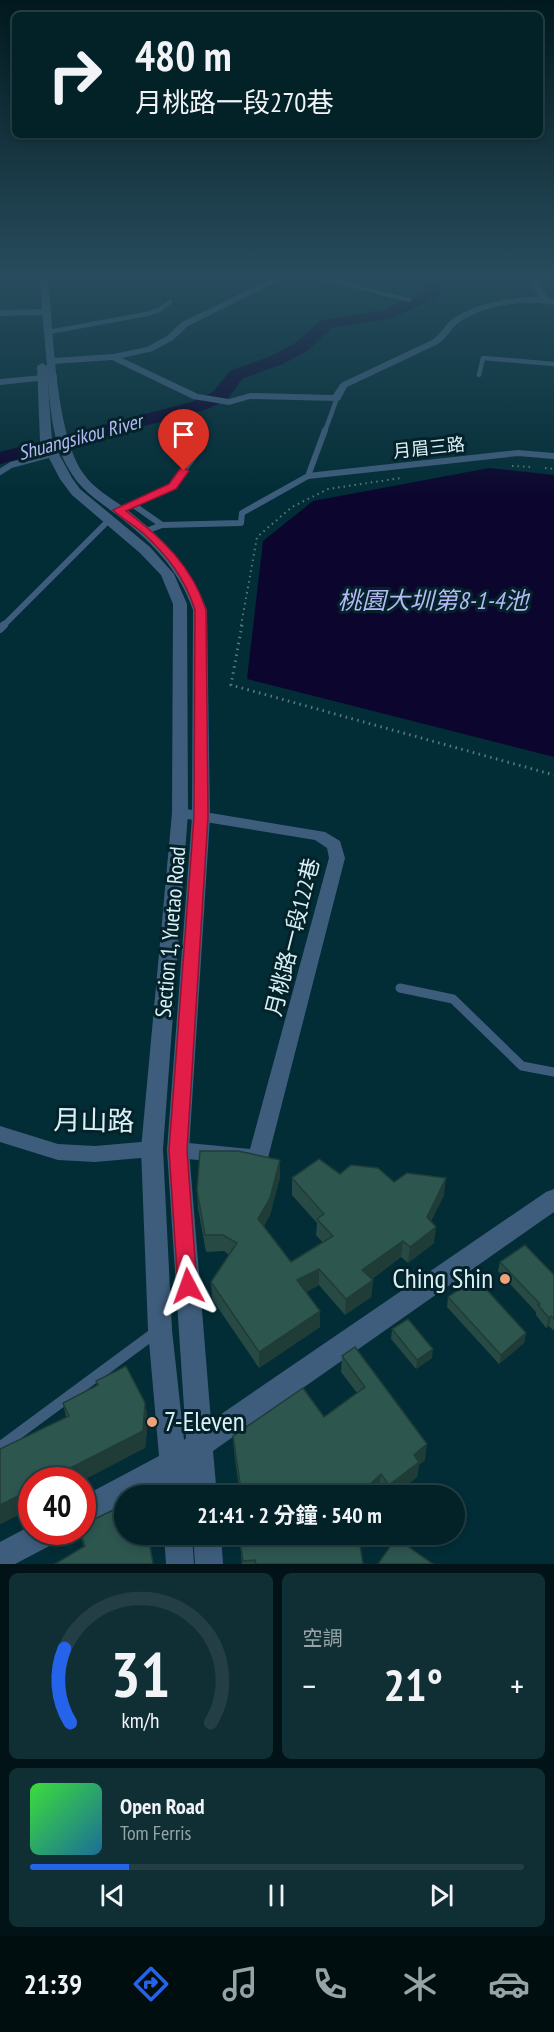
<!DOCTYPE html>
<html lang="zh-TW">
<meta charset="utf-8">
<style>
:root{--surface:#022228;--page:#102f34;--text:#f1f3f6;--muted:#96a4a8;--line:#233f45;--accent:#2563eb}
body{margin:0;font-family:"PT Sans Narrow","Noto Sans TC",sans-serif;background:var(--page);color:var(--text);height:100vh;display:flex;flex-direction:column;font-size:22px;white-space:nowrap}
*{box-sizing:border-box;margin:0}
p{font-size:20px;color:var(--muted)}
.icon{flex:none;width:33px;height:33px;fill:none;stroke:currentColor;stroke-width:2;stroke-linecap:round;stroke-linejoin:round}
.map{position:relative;height:1564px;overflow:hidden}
.details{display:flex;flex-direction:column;gap:9px;padding:9px;background:#011316;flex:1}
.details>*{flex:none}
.banner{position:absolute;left:12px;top:12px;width:531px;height:126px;border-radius:9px;box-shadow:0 3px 9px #0003,0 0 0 2px var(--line);background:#022228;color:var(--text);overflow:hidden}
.speed{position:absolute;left:18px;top:1467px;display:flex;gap:12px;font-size:30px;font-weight:700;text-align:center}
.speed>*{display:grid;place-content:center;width:78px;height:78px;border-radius:50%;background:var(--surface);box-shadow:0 3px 9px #0003,0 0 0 2px var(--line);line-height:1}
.speed .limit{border:9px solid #d22;background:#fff;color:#111}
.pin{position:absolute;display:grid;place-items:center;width:51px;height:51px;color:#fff;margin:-62px -26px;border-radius:50% 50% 50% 0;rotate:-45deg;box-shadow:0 0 6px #0007}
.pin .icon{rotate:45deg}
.me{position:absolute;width:66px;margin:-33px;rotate:356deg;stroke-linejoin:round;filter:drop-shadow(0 0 4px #0008)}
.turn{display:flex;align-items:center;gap:21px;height:126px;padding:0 24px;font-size:27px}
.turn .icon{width:78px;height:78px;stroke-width:2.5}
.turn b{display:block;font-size:42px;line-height:51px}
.big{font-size:45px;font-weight:700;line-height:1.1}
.details .tile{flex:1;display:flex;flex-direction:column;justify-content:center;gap:9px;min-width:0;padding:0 21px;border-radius:9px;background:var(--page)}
.details .dial{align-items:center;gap:0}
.dial svg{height:156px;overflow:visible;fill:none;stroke:var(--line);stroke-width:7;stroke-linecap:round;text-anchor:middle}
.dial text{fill:var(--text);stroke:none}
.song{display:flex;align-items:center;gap:18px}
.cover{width:72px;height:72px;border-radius:9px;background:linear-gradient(135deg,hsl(120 70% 55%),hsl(200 70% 35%))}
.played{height:6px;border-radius:3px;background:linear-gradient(90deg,var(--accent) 20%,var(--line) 20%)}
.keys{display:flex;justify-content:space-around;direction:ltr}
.heat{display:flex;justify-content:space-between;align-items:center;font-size:33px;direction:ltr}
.details .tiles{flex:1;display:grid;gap:9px;grid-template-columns:1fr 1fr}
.tile:last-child{grid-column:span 2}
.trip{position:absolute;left:114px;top:1485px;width:351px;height:60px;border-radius:30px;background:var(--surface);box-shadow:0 3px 9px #0003,0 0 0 2px var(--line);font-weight:700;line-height:60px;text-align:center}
.tab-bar{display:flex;height:96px;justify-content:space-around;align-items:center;background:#010e10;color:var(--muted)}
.tab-bar .icon{width:42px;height:42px}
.tab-bar .on{color:var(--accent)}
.tab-bar b{font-size:27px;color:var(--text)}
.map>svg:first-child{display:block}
.water{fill:#0c062e}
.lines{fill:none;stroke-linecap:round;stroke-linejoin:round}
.river{fill:#0c062e;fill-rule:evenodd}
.path-far1{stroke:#577981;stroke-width:2;stroke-dasharray:1.5 4;stroke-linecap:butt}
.path{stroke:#577981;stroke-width:3;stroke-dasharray:1.5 4.5;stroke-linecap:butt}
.service-far4{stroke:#3e5d7c;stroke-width:4.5}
.service-far3{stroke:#3e5d7c;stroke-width:6}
.service-far2{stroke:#3e5d7c;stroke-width:8}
.service-far1{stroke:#3e5d7c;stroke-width:9}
.service{stroke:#3e5d7c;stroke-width:11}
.minor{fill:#3e5d7c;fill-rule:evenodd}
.tertiary{fill:#3e5d7c;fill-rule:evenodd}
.wall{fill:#274a44}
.shaded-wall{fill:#203c37}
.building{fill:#2d564f;stroke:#203c37;stroke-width:1.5}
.route{fill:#e11d48;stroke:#92132f;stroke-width:1.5}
.poi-dot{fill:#f0a279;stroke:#042229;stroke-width:2}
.labels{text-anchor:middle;stroke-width:6;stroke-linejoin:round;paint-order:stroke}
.far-street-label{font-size:18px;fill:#dbf0f6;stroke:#042229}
.far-water-label{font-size:20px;font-style:italic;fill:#b7b9f6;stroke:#042229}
.street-label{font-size:22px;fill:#dbf0f6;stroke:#042229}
.water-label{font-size:24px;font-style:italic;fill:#b7b9f6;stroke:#042229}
.near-street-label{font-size:27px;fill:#dbf0f6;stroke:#042229}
.near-poi-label{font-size:27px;fill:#dbf0f6;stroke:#042229;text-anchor:end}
</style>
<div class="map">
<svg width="554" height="1564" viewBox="0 0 554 1564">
<rect width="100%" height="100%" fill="#022d36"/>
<!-- water -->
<path class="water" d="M489,468L554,475V757L247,679L263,541L313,501Z"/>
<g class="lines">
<!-- river -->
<path class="river" d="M429,275H445L437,298L389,319L332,328L307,351L283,364L242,379L227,400L205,410L0,464V452L191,402L213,392L230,371L271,356L295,343L321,320L380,311L424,292Z"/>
<!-- path-far1 -->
<path class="path-far1" d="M512,466L532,467
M545,468L554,469
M241,626L257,537L292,507L328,489L401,478"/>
<!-- path -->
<path class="path" d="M242,625L231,685L554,775"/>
<!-- service-far4 -->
<path class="service-far4" d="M49,332L147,314L159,310L170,302
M479,375L483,358L554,364
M325,431L337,398"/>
<!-- service-far3 -->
<path class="service-far3" d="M325,430L308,476L518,453L554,456
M0,472L11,465L52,454
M132,504L162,525
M119,510L172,487L195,455
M146,531L162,525L241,523L242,513L308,476
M3,626L109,520"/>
<!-- service-far2 -->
<path class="service-far2" d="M0,629L4,625"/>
<!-- service-far1 -->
<path class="service-far1" d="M400,988L453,999L522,1066L554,1072"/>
<!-- service -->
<path class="service" d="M0,1447L156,1332"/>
<!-- minor -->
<path class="minor" d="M279,275H290L188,326L173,340L153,351L122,358L198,394L229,399L250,393L333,395L341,383L432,340C440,335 444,326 451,320C474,303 511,297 539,297L531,284L532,279L538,275H548L539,284L548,298L554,299V305C525,299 482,305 457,324C450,330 446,339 438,344L347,387L340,400L337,401L250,399L229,405L193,399L112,360L53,364L48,361L53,358L113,354L147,347L167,336L182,322Z
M301,275H317L413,299L409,302Z
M0,310L46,309L50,312L46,315L0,316Z
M54,374L57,375V379L0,385V379Z
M180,808L325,832L340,841L345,858L268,1158L265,1164L258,1166L178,1158L171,1156L168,1150L171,1144L178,1142L250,1149L329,858L327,848L315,840L175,817L172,813Z
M0,1126L58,1144L95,1146L152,1141L159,1143L162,1149L159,1155L152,1157L95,1162L58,1160L0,1142Z"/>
<!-- tertiary -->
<path class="tertiary" d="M39,275H48C53,327 55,432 83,473C93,488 111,498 125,508C162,537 191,566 207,610L210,817L189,1150L211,1421L546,1192L554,1189V1212L213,1451L217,1496H162L161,1484L140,1496H124V1504L82,1525V1497L159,1456L148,1330L141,1149L172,813L173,604L161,575L140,553L72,495L60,479L40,441L37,366L42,363L47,366ZM47,368C50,403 51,441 70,471C80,489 97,500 113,512C149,539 178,567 193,610L192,817L167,1150L186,1438L184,1440L172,1330L163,1149L188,813L187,604L174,574L150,547L80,489L72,478L52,441Z
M32,1525V1532H61L57,1542L15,1564H0V1542Z
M164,1534H192L194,1564H166Z
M193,1534H221L223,1564H195Z"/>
</g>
<!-- wall -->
<path class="wall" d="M340,1174L394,1182L444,1195L431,1221L434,1243L408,1263L401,1257L372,1279L373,1280L371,1297L345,1315L319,1285L306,1292L320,1327L259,1368L212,1299L211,1282L229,1255L224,1251L206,1252L198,1208L197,1191L280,1177L270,1215L264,1226L291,1262L323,1243L316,1235L317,1223L292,1195V1178Z
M500,1262L554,1275V1331L549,1326L546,1328L536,1315V1312L498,1271Z
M448,1297L526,1333L524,1343L499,1364L447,1307Z
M392,1329L432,1358L416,1369L391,1339Z
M342,1356L425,1460L419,1465L417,1477L393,1496H384L379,1488L371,1496H240L234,1451L233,1436L324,1417L357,1393L341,1372Z
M96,1381L145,1403L148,1420L145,1448L32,1480V1508L0,1524L66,1417L63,1403L97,1386Z
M79,1532H82L124,1534L84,1547Z
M239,1534L349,1538L363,1564H242Z"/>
<!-- shaded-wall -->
<path class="shaded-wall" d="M280,1160V1177L270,1215L258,1236V1219Z
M446,1178L444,1195L425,1233L427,1217Z
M436,1227L434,1243L408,1263L410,1247Z
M403,1241L401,1257L361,1286L362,1270Z
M319,1269V1285L296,1297L297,1280Z
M373,1280L371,1297L345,1315L346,1299Z
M320,1311V1327L259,1368V1352Z
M551,1316L549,1326L546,1328L549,1318Z
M526,1333L524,1343L499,1364L501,1355Z
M433,1349L432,1358L416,1369L417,1360Z
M145,1403L148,1420L145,1448L82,1481L47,1480Z
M427,1444L425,1460L419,1465L417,1477L393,1496H388L389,1485L414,1455Z
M381,1474L379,1488L371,1496H356Z
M32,1489V1508L0,1524V1505Z"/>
<!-- building -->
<path class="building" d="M200,1151H238L280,1160L270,1198L258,1219L291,1262L333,1236L317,1219L324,1214L292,1178L319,1159L340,1174L351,1165L378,1168L394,1182L407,1173L446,1178L427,1217L436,1227L410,1247L403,1241L362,1270L373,1280L346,1299L319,1269L297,1280L320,1311L259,1352L211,1282L237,1243L223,1235H205L197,1191Z
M525,1245L554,1275V1319L551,1316L549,1318L538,1305L540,1304L500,1262Z
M476,1278L526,1333L501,1355L448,1297Z
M408,1319L433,1349L417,1360L392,1329Z
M355,1347L427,1444L414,1455L419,1462L389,1485L381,1474L357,1496H242L233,1436L303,1388L324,1417L365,1387L342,1356Z
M126,1366L145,1403L143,1431L47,1480H32V1489L0,1505V1449L69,1416L63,1403L98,1385L96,1381Z
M124,1505V1534H148L153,1564H55L85,1546L80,1532H82V1525Z
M239,1534H348L349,1538L359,1539L363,1564H256L255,1560L243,1561Z
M396,1538L433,1564H378Z"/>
<!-- sky -->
<linearGradient id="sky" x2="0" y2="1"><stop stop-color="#01191e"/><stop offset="0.56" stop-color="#284c5d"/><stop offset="1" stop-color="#284c5d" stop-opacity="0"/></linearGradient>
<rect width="554" height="494" fill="url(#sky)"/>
<!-- route -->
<path class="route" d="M184,468L189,471L176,489L126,511C162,538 192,566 206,610L208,817L187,1150L197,1286L195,1293L188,1295L180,1293L178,1286L169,1150L194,817L195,610C185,578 167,555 143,533C134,525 122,519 113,510L169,484L180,469Z"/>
<!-- markers -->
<g class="poi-dot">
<circle cx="505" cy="1279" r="6"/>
<circle cx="152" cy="1422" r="6"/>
</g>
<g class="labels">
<!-- far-street labels -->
<g class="far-street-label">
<text transform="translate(429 448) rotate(-6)" y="6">月眉三路</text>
</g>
<!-- far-water labels -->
<g class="far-water-label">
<text transform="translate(80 437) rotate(-15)" y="7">Shuangsikou River</text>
</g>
<!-- street labels -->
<g class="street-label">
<text transform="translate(170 932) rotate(-85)" y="8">Section 1, Yuetao Road</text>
<text transform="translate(292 937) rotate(-76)" y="8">月桃路一段122巷</text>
</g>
<!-- water labels -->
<g class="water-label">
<text x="433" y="609">桃園大圳第8-1-4池</text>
</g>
<!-- near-street labels -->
<g class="near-street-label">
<text transform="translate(94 1121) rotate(1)" y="9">月山路</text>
</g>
<!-- near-poi labels -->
<g class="near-poi-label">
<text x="493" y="1288">Ching Shin</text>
<text x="164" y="1431" text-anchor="start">7-Eleven</text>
</g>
</g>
</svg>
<div class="speed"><div class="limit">40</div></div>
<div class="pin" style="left:184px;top:471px;background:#d93025"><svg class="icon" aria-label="arrive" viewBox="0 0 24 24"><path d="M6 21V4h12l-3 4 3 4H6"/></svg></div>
<svg class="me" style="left:188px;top:1286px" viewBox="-20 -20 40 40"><path d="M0-17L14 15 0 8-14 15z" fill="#e11d48" stroke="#fff" stroke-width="4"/></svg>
<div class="trip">21:41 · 2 分鐘 · 540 m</div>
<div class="banner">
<div class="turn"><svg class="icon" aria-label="right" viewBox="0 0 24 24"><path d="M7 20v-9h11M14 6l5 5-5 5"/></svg><div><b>480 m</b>月桃路一段270巷</div></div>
</div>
</div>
<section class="details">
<div class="tiles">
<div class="tile dial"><svg viewBox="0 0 100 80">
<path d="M14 69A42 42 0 1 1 86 69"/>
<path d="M14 69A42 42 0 0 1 11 31" stroke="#2563eb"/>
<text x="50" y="56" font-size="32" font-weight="700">31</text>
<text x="50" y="72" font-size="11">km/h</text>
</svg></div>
<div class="tile"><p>空調</p>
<div class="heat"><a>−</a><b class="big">21°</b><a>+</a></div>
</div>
<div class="tile">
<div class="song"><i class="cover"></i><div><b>Open Road</b><p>Tom Ferris</p></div></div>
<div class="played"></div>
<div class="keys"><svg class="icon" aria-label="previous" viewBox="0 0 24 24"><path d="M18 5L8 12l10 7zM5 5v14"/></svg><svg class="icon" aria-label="pause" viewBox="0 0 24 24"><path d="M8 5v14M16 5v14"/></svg><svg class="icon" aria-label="next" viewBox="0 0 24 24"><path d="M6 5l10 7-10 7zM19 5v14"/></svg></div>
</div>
</div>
</section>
<nav class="tab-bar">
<b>21:39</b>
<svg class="icon on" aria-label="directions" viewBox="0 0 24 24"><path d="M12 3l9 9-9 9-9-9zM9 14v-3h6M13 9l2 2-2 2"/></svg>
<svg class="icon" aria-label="music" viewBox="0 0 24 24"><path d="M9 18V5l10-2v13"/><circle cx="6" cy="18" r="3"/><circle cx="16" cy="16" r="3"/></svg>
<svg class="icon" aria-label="phone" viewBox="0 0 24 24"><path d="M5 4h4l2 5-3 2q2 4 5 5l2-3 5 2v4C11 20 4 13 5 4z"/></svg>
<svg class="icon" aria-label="climate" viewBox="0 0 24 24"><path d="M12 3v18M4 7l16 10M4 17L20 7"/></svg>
<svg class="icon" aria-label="car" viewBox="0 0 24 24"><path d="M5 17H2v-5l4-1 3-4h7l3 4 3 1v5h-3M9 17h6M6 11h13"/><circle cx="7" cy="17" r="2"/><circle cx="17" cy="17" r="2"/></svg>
</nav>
